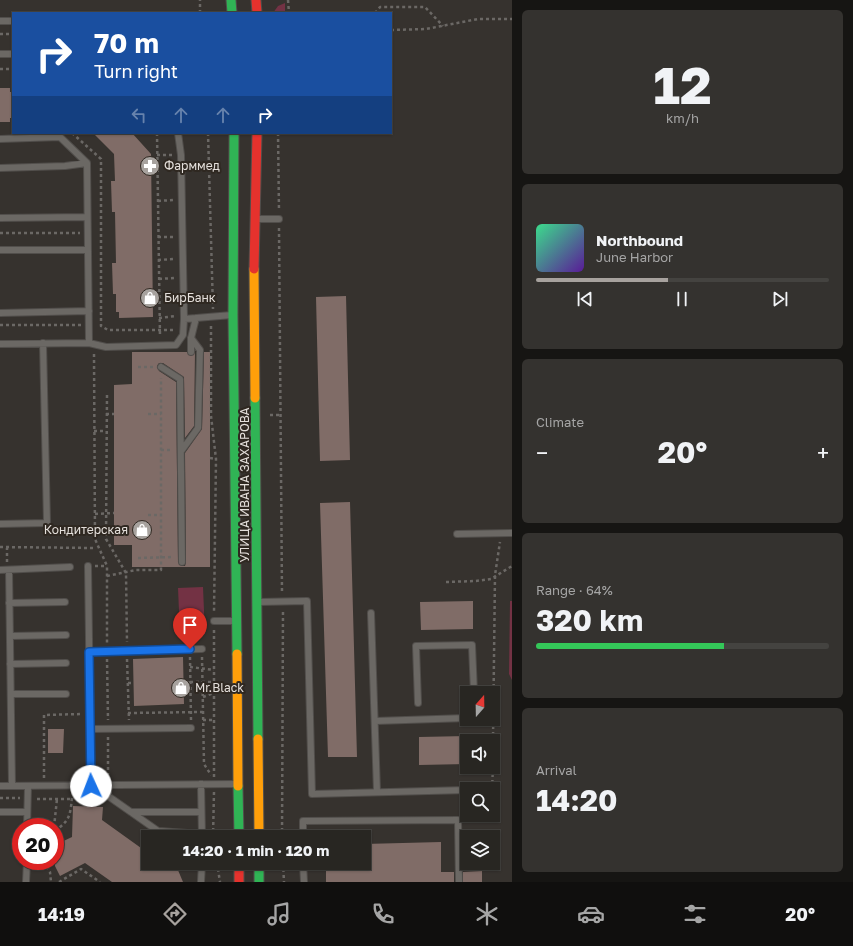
<!DOCTYPE html>
<meta charset="utf-8">
<style>
:root{--surface:#282622;--page:#34322f;--text:#f1f3f6;--muted:#a5a5a5;--line:#444340;--accent:#a7a29e}
body{margin:0;font-family:"Golos Text",sans-serif;background:var(--page);color:var(--text);height:100vh;display:flex;flex-direction:column;font-size:15px;white-space:nowrap}
*{box-sizing:border-box;margin:0}
p{font-size:13px;color:var(--muted)}
.icon{flex:none;width:22px;height:22px;fill:none;stroke:currentColor;stroke-width:2;stroke-linecap:round;stroke-linejoin:round}
.map{position:relative;flex:1;overflow:hidden}
.sheet{display:flex;flex-direction:column;gap:10px;padding:10px;background:#161513;width:341px}
.sheet>*{flex:none}
.top-card{position:absolute;left:12px;top:12px;width:380px;height:122px;border-radius:0px;box-shadow:0 1px 3px #0004,0 0 0 1px var(--line);background:#1a4fa0;color:#fff;overflow:hidden}
.needle{width:26px;rotate:20deg}
.fabs{position:absolute;left:460px;top:686px;display:grid;gap:8px}
.fabs a{display:grid;place-items:center;width:40px;height:40px;border-radius:0px;background:var(--surface);box-shadow:0 1px 3px #0004,0 0 0 1px var(--line);font-size:20px}
.speed{position:absolute;left:12px;top:818px;display:flex;gap:8px;font-size:20px;font-weight:700;text-align:center}
.speed>*{display:grid;place-content:center;width:52px;height:52px;border-radius:50%;background:var(--surface);box-shadow:0 1px 3px #0004,0 0 0 1px var(--line);line-height:1}
.speed .limit{border:6px solid #d22;background:#fff;color:#111}
.pin{position:absolute;display:grid;place-items:center;width:34px;height:34px;color:#fff;margin:-41px -17px;border-radius:50% 50% 50% 0;rotate:-45deg;box-shadow:0 0 4px #0007}
.pin .icon{rotate:45deg}
.me{position:absolute;width:44px;margin:-22px;rotate:358deg;stroke-linejoin:round;filter:drop-shadow(0 0 3px #0008)}
.turn{display:flex;align-items:center;gap:14px;height:84px;padding:0 16px;font-size:18px}
.turn .icon{width:52px;height:52px;stroke-width:2.5}
.turn b{display:block;font-size:28px;line-height:34px}
.lanes{display:flex;align-items:center;height:38px;padding:0 16px;background:#0003;justify-content:center;gap:20px;direction:ltr}
.lanes .off{opacity:.35}
.big{font-size:30px;font-weight:700;line-height:1.1}
.sheet .card{flex:1;display:flex;flex-direction:column;justify-content:center;gap:6px;min-width:0;padding:0 14px;border-radius:6px;background:var(--page)}
.sheet .dial{align-items:center;gap:0}
.dial b{font-size:52px;line-height:1}
.song{display:flex;align-items:center;gap:12px}
.cover{width:48px;height:48px;border-radius:6px;background:linear-gradient(135deg,hsl(150 70% 55%),hsl(270 70% 35%))}
.played{height:4px;border-radius:2px;background:linear-gradient(90deg,var(--accent) 45%,var(--line) 45%)}
.keys{display:flex;justify-content:space-around;direction:ltr}
.heat{display:flex;justify-content:space-between;align-items:center;font-size:22px;direction:ltr}
.charge{height:6px;border-radius:3px;background:linear-gradient(90deg,#34c759 64%,var(--line) 0)}
.trip{position:absolute;left:141px;top:830px;width:230px;height:40px;border-radius:0px;background:var(--surface);box-shadow:0 1px 3px #0004,0 0 0 1px var(--line);font-weight:700;line-height:40px;text-align:center}
.menu{display:flex;height:64px;justify-content:space-around;align-items:center;background:#100f0e;color:var(--muted)}
.menu .icon{width:28px;height:28px}
.menu .active{color:var(--accent)}
.menu b{font-size:18px;color:var(--text)}
main{display:flex;flex:1;min-height:0}
.map>svg:first-child{display:block}
.green{fill:#733244}
.building{fill:#806c67}
.lines{fill:none;stroke-linecap:round;stroke-linejoin:round}
.lane-casing{stroke:#514e4b;stroke-width:8}
.fast-casing{stroke:#514e4b;stroke-width:11}
.slow-casing{stroke:#514e4b;stroke-width:11}
.jam-casing{stroke:#514e4b;stroke-width:11}
.path{stroke:#6b6865;stroke-width:2.5;stroke-dasharray:3 3;stroke-linecap:butt}
.lane{stroke:#6b6864;stroke-width:6}
.fast{stroke:#30b455;stroke-width:9}
.slow{stroke:#ff9f0a;stroke-width:9}
.jam{stroke:#e5322d;stroke-width:9}
.route-casing{stroke:#114b97;stroke-width:10}
.route{stroke:#1a73e8;stroke-width:7}
.labels{text-anchor:middle;stroke-width:4;stroke-linejoin:round;paint-order:stroke}
.poi-label{font-size:12px;fill:#e4dfdb;stroke:#2f2821;text-anchor:start}
.street-label{font-size:12px;fill:#e4dfdb;stroke:#2f2821}
</style>
<main>
<div class="map">
<svg width="512" height="882" viewBox="0 0 512 882">
<rect width="100%" height="100%" fill="#36322e"/>
<!-- green -->
<path class="green" d="M285,3V13H273L278,6Z
M203,587L205,634L180,635L178,588Z
M510,601H512V680L509,674Z"/>
<!-- building -->
<path class="building" d="M0,88H10V92H13V118H10V122H0Z
M93,133H132L151,154L153,317L119,318V312H116V294H113L112,263H116L115,212H112L111,181H115L114,154Z
M346,296L350,460L320,461L316,297Z
M132,352H187L191,356L195,352L194,426L185,438L184,377L163,363H159L157,366L159,371L176,382L178,562L182,566H185L186,562L185,453L202,429L204,352H210V567H132V545H114V385L132,384Z
M350,502L357,757H328L320,503Z
M473,601V629L421,630L420,602Z
M183,657L184,704L134,706L133,659Z
M48,729H64L63,753H48Z
M467,736V764L419,765V737Z
M73,806L103,807L102,820L148,853V863H175L183,882H112L85,863L60,876L55,866V845L72,837Z
M441,842V872H454V882H326V863H364V844Z
M482,871V882H463V872Z"/>
<g class="lines">
<defs>
<path id="lane" d="M0,21H13
M0,54H13
M178,133L181,155L184,319
M0,139L60,137L87,163L89,343
M0,168L65,166L87,163
M0,218L87,217
M256,219H279
M0,250H88
M0,313L89,311
M0,344L89,343L106,347L176,345L183,335L184,319L232,315
M191,352V338L196,318
M161,367L180,379L182,562
M182,450L198,428L200,350L191,338
M0,524L47,523L43,343
M457,534L512,533
M88,566L91,785
M0,570L70,567
M9,570L12,786
M259,602L307,601L312,794L467,790
M9,603L65,602
M371,613L377,792
M214,621H234
M10,636L66,635
M89,652L202,649
M10,664L66,663
M11,694H66
M418,703L416,646L472,645L474,693
M375,721L467,718
M90,729L191,728
M201,784L202,837
M108,785V796L158,831L202,834
M0,786L237,784
M0,812H27
M131,812H201
M27,827L28,786
M303,837V821L458,820L459,882
M303,863L304,882
M26,882L27,861
M201,882L202,863"/>
<path id="fast" d="M231,0L232,13
M234,133L233,315L237,654
M255,398L258,739
M238,786L239,837
M259,863V882"/>
<path id="slow" d="M254,269L255,398
M237,654L238,786
M258,739L259,837"/>
<path id="jam" d="M256,0L257,13
M254,269L257,133
M239,863V882"/>
</defs>
<!-- lane casing -->
<use href="#lane" class="lane-casing"/>
<!-- fast casing -->
<use href="#fast" class="fast-casing"/>
<!-- slow casing -->
<use href="#slow" class="slow-casing"/>
<!-- jam casing -->
<use href="#jam" class="jam-casing"/>
<!-- path -->
<path class="path" d="M288,0L289,13
M200,13V0
M375,13L380,7H425L443,26
M391,30L426,29L478,19H512
M0,34H13
M0,69H13
M72,133L101,159V326L108,330H175
M157,133L160,336
M208,133L213,309
M278,133L279,211
M157,155H173
M158,201L173,200
M279,228L282,593
M0,233H80
M158,237H174
M158,260L174,259
M159,279L174,278
M159,318L176,316
M0,325H81
M211,326V416L216,459L214,613
M94,354L95,539L107,566V644
M138,367H153
M107,395L106,539L126,573L127,642
M106,414H114
M148,414H161
M270,415H280
M94,431H106
M161,450H173
M210,458L216,459
M95,514L114,513
M148,515H161
M0,547L93,548
M138,558L173,557
M7,562V548
M95,566H107
M107,576L136,570H161V378
M446,582L476,581L491,579L512,566
M214,630V777
M190,657L191,720
M202,657L204,764L211,775
M107,659L108,720
M127,659L129,720
M190,667L214,670
M190,682H214
M128,683H134
M203,697L214,693
M128,713L203,712
M203,720H214
M108,737V776
M493,741L495,575L500,542
M44,778V715L82,714
M492,789L493,767
M0,798H20
M37,799H72
M467,819L485,815
M54,827L57,799
M55,831C70,820 70,816 72,798
M213,837L214,792
M282,837L283,610
M44,861L50,872L51,882
M217,863L220,882
M283,863L284,882
M59,882L81,869L100,882"/>
<!-- lane -->
<use href="#lane" class="lane"/>
<!-- fast -->
<use href="#fast" class="fast"/>
<!-- slow -->
<use href="#slow" class="slow"/>
<!-- jam -->
<use href="#jam" class="jam"/>
</g>
<g class="lines">
<defs>
<path id="route" d="M91,786L89,652L190,649"/>
</defs>
<!-- route casing -->
<use href="#route" class="route-casing"/>
<!-- route -->
<use href="#route" class="route"/>
</g>
<!-- icons -->
<defs>
<symbol id="pharmacy-disc" viewBox="-11 -11 22 22"><circle r="9.5" fill="#a7a29e" stroke="#2f2821"/><path d="M-2-6h4v4h4v4h-4v4h-4v-4h-4v-4h4Z" fill="#fff"/></symbol>
<symbol id="shop-disc" viewBox="-11 -11 22 22"><circle r="9.5" fill="#a7a29e" stroke="#2f2821"/><path d="M-5-2.5h2.3a2.7 3.5 0 0 1 5.4 0H5L5.5 6h-11ZM-1.5-2.5h3a1.5 2.3 0 0 0-3 0Z" fill="#fff"/></symbol>
</defs>
<g fill-rule="evenodd">
<use href="#pharmacy-disc" x="139" y="155" width="22" height="22"/>
<use href="#shop-disc" x="139" y="287" width="22" height="22"/>
<use href="#shop-disc" x="131" y="519" width="22" height="22"/>
<use href="#shop-disc" x="170" y="677" width="22" height="22"/>
</g>
<g class="labels">
<!-- poi labels -->
<g class="poi-label">
<text x="164" y="170">Фарммед</text>
<text x="164" y="302">БирБанк</text>
<text x="128" y="534" text-anchor="end">Кондитерская</text>
<text x="195" y="692">Mr.Black</text>
</g>
<!-- street labels -->
<g class="street-label">
<text transform="translate(245 485) rotate(-90)" y="4">УЛИЦА ИВАНА ЗАХАРОВА</text>
</g>
</g>
</svg>
<div class="fabs">
<a><svg class="needle" viewBox="-14 -14 28 28"><path d="M0-13l5 13h-10z" fill="#e53935"/><path d="M0 13l5-13h-10z" fill="#a5a5a5"/></svg></a>
<a><svg class="icon" aria-label="sound" viewBox="0 0 24 24"><path d="M4 9h4l5-4v14l-5-4H4zM17 9q2 3 0 6"/></svg></a>
<a><svg class="icon" aria-label="search" viewBox="0 0 24 24"><circle cx="10" cy="10" r="6"/><path d="M15 15l6 6"/></svg></a>
<a><svg class="icon" aria-label="layers" viewBox="0 0 24 24"><path d="M12 4l9 5-9 5-9-5zM3 14l9 5 9-5"/></svg></a>
</div>
<div class="speed"><div class="limit">20</div></div>
<div class="pin" style="left:190px;top:649px;background:#d93025"><svg class="icon" aria-label="arrive" viewBox="0 0 24 24"><path d="M6 21V4h12l-3 4 3 4H6"/></svg></div>
<svg class="me" style="left:91px;top:786px" viewBox="-20 -20 40 40"><circle r="19" fill="#fff"/><path d="M0-13L10 11 0 6-10 11z" fill="#1a73e8"/></svg>
<div class="trip">14:20 · 1 min · 120 m</div>
<div class="top-card">
<div class="turn"><svg class="icon" aria-label="right" viewBox="0 0 24 24"><path d="M7 20v-9h11M14 6l5 5-5 5"/></svg><div><b>70 m</b>Turn right</div></div>
<div class="lanes"><svg class="icon off" aria-label="left" viewBox="0 0 24 24"><path d="M17 20v-9H6M10 6l-5 5 5 5"/></svg><svg class="icon off" aria-label="ahead" viewBox="0 0 24 24"><path d="M12 20V5M6 11l6-6 6 6"/></svg><svg class="icon off" aria-label="ahead" viewBox="0 0 24 24"><path d="M12 20V5M6 11l6-6 6 6"/></svg><svg class="icon" aria-label="right" viewBox="0 0 24 24"><path d="M7 20v-9h11M14 6l5 5-5 5"/></svg></div>
</div>
</div>
<section class="sheet">
<div class="card dial"><b>12</b><p>km/h</p></div>
<div class="card">
<div class="song"><i class="cover"></i><div><b>Northbound</b><p>June Harbor</p></div></div>
<div class="played"></div>
<div class="keys"><svg class="icon" aria-label="previous" viewBox="0 0 24 24"><path d="M18 5L8 12l10 7zM5 5v14"/></svg><svg class="icon" aria-label="pause" viewBox="0 0 24 24"><path d="M8 5v14M16 5v14"/></svg><svg class="icon" aria-label="next" viewBox="0 0 24 24"><path d="M6 5l10 7-10 7zM19 5v14"/></svg></div>
</div>
<div class="card"><p>Climate</p>
<div class="heat"><a>−</a><b class="big">20°</b><a>+</a></div>
</div>
<div class="card"><p>Range · 64%</p><b class="big">320 km</b><div class="charge"></div></div>
<div class="card"><p>Arrival</p><b class="big">14:20</b></div>
</section>
</main>
<nav class="menu">
<b>14:19</b>
<svg class="icon active" aria-label="directions" viewBox="0 0 24 24"><path d="M12 3l9 9-9 9-9-9zM9 14v-3h6M13 9l2 2-2 2"/></svg>
<svg class="icon" aria-label="music" viewBox="0 0 24 24"><path d="M9 18V5l10-2v13"/><circle cx="6" cy="18" r="3"/><circle cx="16" cy="16" r="3"/></svg>
<svg class="icon" aria-label="phone" viewBox="0 0 24 24"><path d="M5 4h4l2 5-3 2q2 4 5 5l2-3 5 2v4C11 20 4 13 5 4z"/></svg>
<svg class="icon" aria-label="climate" viewBox="0 0 24 24"><path d="M12 3v18M4 7l16 10M4 17L20 7"/></svg>
<svg class="icon" aria-label="car" viewBox="0 0 24 24"><path d="M5 17H2v-5l4-1 3-4h7l3 4 3 1v5h-3M9 17h6M6 11h13"/><circle cx="7" cy="17" r="2"/><circle cx="17" cy="17" r="2"/></svg>
<svg class="icon" aria-label="filters" viewBox="0 0 24 24"><path d="M4 7h16M4 17h16"/><circle cx="9" cy="7" r="2"/><circle cx="15" cy="17" r="2"/></svg>
<b>20°</b>
</nav>
